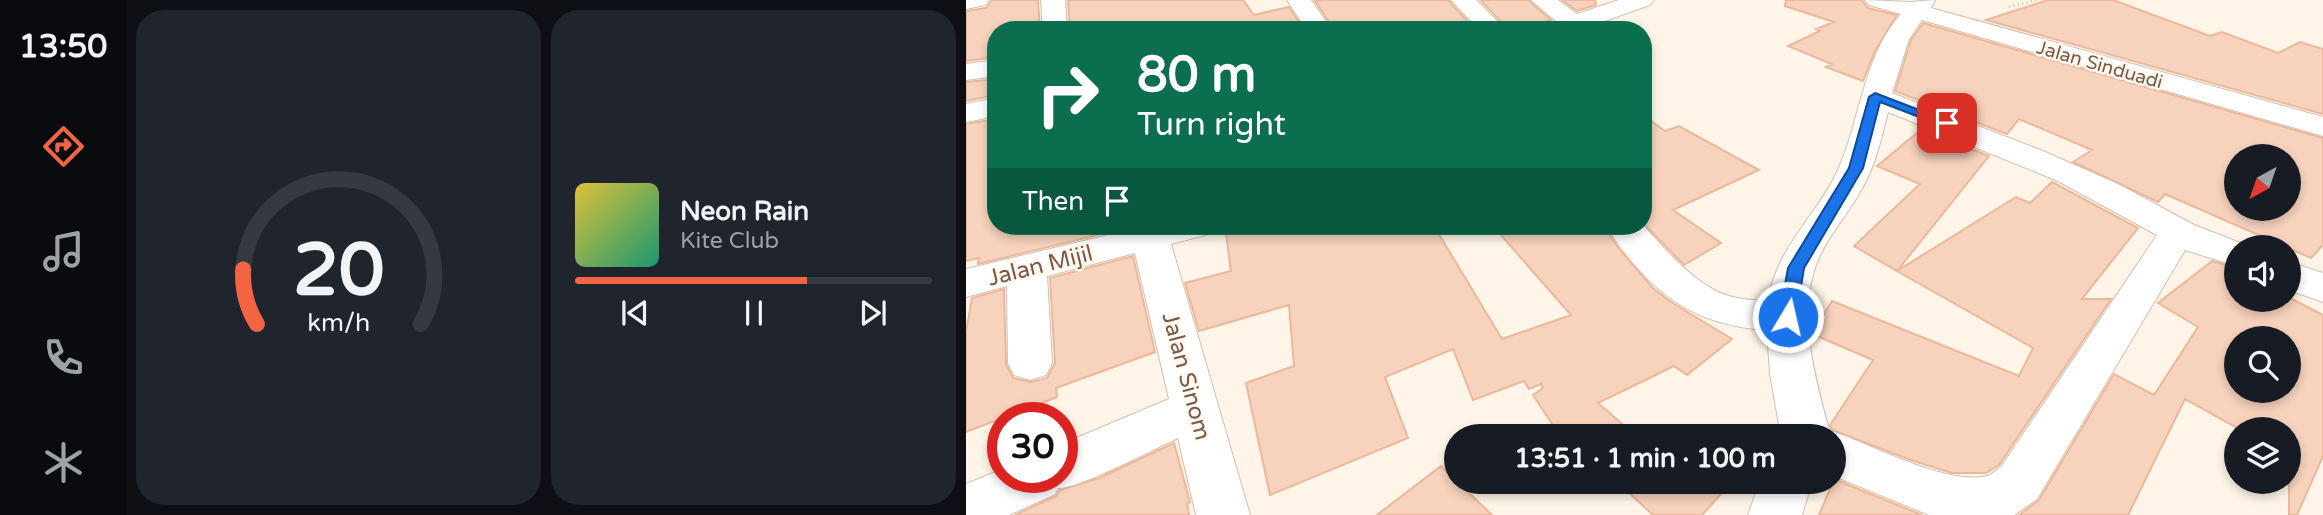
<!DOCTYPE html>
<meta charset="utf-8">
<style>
:root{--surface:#171b24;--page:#20242c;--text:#f1f3f6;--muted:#9ea1a6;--line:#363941;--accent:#f36542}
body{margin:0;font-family:"Varela Round",sans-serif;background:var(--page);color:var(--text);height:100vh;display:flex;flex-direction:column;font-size:26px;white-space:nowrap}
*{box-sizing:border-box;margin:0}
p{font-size:23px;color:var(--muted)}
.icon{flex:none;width:38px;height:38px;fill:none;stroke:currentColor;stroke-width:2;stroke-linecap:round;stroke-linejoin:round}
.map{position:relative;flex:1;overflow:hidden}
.side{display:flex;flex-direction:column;gap:10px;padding:10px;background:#0d0f14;width:840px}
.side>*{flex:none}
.hud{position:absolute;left:21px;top:21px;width:665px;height:214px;border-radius:28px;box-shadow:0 4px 10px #0003;background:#0b6e4f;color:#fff;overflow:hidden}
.needle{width:46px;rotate:220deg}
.fabs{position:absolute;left:1258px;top:144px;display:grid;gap:14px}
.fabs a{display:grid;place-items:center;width:77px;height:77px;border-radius:50%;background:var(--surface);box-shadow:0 4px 10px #0003;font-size:35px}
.speed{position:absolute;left:21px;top:402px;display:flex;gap:14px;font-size:35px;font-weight:700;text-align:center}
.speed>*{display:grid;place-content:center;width:91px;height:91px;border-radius:50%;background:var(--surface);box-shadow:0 4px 10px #0003;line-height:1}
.speed .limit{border:10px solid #d22;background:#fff;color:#111}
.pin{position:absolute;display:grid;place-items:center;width:60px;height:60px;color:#fff;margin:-30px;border-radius:14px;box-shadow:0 4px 10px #0006}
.me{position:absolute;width:77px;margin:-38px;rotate:9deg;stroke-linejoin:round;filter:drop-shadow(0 0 5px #0008)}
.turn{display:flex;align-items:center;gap:24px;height:147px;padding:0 35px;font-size:32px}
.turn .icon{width:91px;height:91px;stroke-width:2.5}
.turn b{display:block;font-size:49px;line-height:60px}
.then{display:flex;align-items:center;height:66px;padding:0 35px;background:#0003;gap:14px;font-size:26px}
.side .widget{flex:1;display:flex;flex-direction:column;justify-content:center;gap:10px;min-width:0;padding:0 24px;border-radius:28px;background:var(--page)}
.side .dial{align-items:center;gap:0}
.dial svg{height:182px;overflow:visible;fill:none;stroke:var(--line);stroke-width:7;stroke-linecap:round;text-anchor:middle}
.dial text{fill:var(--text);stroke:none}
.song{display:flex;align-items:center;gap:21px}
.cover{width:84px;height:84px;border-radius:10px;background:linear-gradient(135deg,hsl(50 70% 55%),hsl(160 70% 35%))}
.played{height:7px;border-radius:4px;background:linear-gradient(90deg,var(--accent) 65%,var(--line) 65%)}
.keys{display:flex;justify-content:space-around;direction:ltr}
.side .tiles{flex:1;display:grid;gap:10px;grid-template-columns:repeat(2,1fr)}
.trip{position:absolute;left:478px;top:424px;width:402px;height:70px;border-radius:35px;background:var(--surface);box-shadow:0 4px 10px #0003;font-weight:700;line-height:70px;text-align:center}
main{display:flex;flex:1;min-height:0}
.tabs{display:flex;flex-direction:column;width:126px;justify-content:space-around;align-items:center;background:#090b0e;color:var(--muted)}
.tabs .icon{width:49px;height:49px}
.tabs .selected{color:var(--accent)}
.tabs b{font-size:32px;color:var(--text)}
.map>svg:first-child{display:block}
.building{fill:#f7d2bd;stroke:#ebb89b;stroke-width:2;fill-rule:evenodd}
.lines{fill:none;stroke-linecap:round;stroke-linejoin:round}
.minor-casing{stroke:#d5beaf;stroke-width:2}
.path{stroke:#ddb59f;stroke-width:2.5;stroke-dasharray:1 3.5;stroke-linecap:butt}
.minor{fill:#fff;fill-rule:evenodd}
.route{fill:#1a73e8;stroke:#114b97;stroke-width:2}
.labels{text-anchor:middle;stroke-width:5;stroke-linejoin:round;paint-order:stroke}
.far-street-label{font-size:19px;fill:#7c5948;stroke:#fff9f0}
.street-label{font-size:23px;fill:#7c5948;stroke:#fff9f0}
</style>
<main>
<nav class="tabs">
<b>13:50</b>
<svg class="icon selected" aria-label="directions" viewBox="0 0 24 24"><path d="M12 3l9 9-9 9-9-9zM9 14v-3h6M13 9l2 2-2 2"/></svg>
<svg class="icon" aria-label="music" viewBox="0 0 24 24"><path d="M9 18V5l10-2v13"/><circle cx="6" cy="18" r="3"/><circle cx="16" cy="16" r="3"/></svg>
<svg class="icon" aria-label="phone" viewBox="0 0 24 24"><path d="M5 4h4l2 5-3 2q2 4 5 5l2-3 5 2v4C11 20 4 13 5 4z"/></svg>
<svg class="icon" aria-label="climate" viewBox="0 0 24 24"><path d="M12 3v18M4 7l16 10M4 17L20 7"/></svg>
</nav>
<section class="side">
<div class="tiles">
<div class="widget dial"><svg viewBox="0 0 100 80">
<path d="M14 69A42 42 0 1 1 86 69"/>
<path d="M14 69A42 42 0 0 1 8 45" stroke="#f36542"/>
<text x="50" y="56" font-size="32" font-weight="700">20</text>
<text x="50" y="72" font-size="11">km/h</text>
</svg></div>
<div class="widget">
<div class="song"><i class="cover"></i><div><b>Neon Rain</b><p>Kite Club</p></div></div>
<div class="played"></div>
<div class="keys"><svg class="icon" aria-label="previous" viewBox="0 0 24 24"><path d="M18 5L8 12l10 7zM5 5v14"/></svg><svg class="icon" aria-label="pause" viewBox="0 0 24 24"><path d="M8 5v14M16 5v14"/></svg><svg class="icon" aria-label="next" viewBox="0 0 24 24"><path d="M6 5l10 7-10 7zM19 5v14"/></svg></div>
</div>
</div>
</section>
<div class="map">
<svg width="1357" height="515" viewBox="0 0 1357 515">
<rect width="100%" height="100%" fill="#fef5e8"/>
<!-- building -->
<path class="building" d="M26,0H72L74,30H30V57L0,61V11L20,8Z
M102,0H277L288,15L323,7L338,30H104Z
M356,0H482L510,30H368L349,1Z
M514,0H562L585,20L558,30H543Z
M596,0H629L630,5L611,11Z
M820,0H896L902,8L931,15L909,51L897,81L860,67L866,64L822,46L854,31L850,29L868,22L819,6Z
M1082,0H1147L1244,36L1256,32L1312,53L1334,42L1357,49V114L1020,20Z
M957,23L1357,138V245L1345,258L1199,194L1192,202L1107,162L1126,150L1053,119L1041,134L929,91L945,40ZM1270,156H1323V208H1270Z
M30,79V95L0,101V82Z
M677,115L699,131L713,126L793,170L707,210L755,243L718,265L677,223Z
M30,119V226H161V228L12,264L13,258L0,261V124Z
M956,129L1023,156L931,271L888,246L954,184L911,166Z
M1086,182L1172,228L1116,299H1145L1033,465L1020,473H986L945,460L866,430L864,425L907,360L846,334L866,301L1053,376L1067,348L931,271L1050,197L1064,203Z
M259,226H468L536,339L605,315L527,226H637L654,250L687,288L705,302L766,339L721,375L708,366L632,403L670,436H594L567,395L577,388L575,384L563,389L558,381L507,400L487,349L419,377L442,438L304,495L280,383L328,366L323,305L233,331L219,283L265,271Z
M167,256L189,352L90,388L91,397L0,432V332L6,298L38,289L40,364L47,378L65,382L81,378L89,363L84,278Z
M1246,261L1270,268V299H1326L1357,315V456L1331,515H1323V429H1273L1219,399L1162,515H1053L1073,500L1148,374L1188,395L1232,327L1192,303ZM1270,338H1323V390H1270Z
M208,443L224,502L221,503L223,515H49L90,496L94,490L133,478Z
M475,466L526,515H411Z
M868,479L956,515H853Z
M650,481H767L736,515H687Z"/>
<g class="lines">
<defs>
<path id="minor" d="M0,0H23L19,5L0,9Z
M75,0H99L101,30H77Z
M321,0H345L366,30H341Z
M485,0H510L540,30H514Z
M565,0H592L611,14L653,0H688L684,5L613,30H576L579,25L590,21Z
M899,0L944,2L969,0L965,8L1357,117V136L956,20L943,39L926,93L1077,151L1154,185L1228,225L1285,247H1270V266L1219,250L1071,499L1048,515H963L868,476V436H815L804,374L801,330C723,325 682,290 640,226L677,225C698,249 733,288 763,296C776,300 790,300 802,301C810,251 844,222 867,180C895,127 894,60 935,14L903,5ZM922,112L1092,181L1191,235L1035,467C1030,470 1026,475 1021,476C982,486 906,445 868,432L864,433C850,382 831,317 850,265C860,238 880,217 894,192C909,168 915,139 922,112Z
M30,60V76L0,80V64Z
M30,98V116L0,122V104Z
M163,226H248L243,234L205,244L284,515H230L212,438C190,448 110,490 92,488L89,494L43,515H0V484L37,469V478H96V444L203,399L169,253L81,276L86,363L80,375L64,380L48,375L42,363L41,286L0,297V269L164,230Z
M1323,262L1357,273V302L1323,290Z
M794,481H846L836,515H782Z"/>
</defs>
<!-- minor casing -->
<use href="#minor" class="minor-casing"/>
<!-- path -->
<path class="path" d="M1043,7L1070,0"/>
<!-- minor -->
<use href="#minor" class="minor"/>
</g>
<!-- route -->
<path class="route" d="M909,93L987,123L981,127L977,126L914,102L897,168L838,268L830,317L822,323L816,322L813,317L822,268L883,168L903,97Z"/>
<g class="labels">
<!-- far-street labels -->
<g class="far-street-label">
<text transform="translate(1134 64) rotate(16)" y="7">Jalan Sinduadi</text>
</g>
<!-- street labels -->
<g class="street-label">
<text transform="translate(74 265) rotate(-14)" y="8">Jalan Mijil</text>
<text transform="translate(221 376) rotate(75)" y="8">Jalan Sinom</text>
</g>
</g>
</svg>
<div class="fabs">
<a><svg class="needle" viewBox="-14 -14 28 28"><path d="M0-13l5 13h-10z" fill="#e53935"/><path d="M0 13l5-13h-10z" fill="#9ea1a6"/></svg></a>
<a><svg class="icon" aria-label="sound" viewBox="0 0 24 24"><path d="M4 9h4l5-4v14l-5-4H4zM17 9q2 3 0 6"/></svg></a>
<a><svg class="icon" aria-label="search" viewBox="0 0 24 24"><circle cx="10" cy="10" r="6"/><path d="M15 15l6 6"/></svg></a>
<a><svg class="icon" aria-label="layers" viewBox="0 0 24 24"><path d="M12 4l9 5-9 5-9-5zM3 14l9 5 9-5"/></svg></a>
</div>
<div class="speed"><div class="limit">30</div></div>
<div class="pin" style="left:981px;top:123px;background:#d93025"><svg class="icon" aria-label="arrive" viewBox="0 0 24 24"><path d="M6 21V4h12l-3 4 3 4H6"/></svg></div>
<svg class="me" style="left:822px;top:317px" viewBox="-20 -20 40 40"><circle r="17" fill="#1a73e8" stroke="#fff" stroke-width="3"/><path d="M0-11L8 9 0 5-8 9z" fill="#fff"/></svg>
<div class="trip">13:51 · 1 min · 100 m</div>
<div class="hud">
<div class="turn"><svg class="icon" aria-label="right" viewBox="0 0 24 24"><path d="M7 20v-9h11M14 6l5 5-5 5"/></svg><div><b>80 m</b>Turn right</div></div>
<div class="then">Then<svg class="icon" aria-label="arrive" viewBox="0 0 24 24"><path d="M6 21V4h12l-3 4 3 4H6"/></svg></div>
</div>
</div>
</main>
